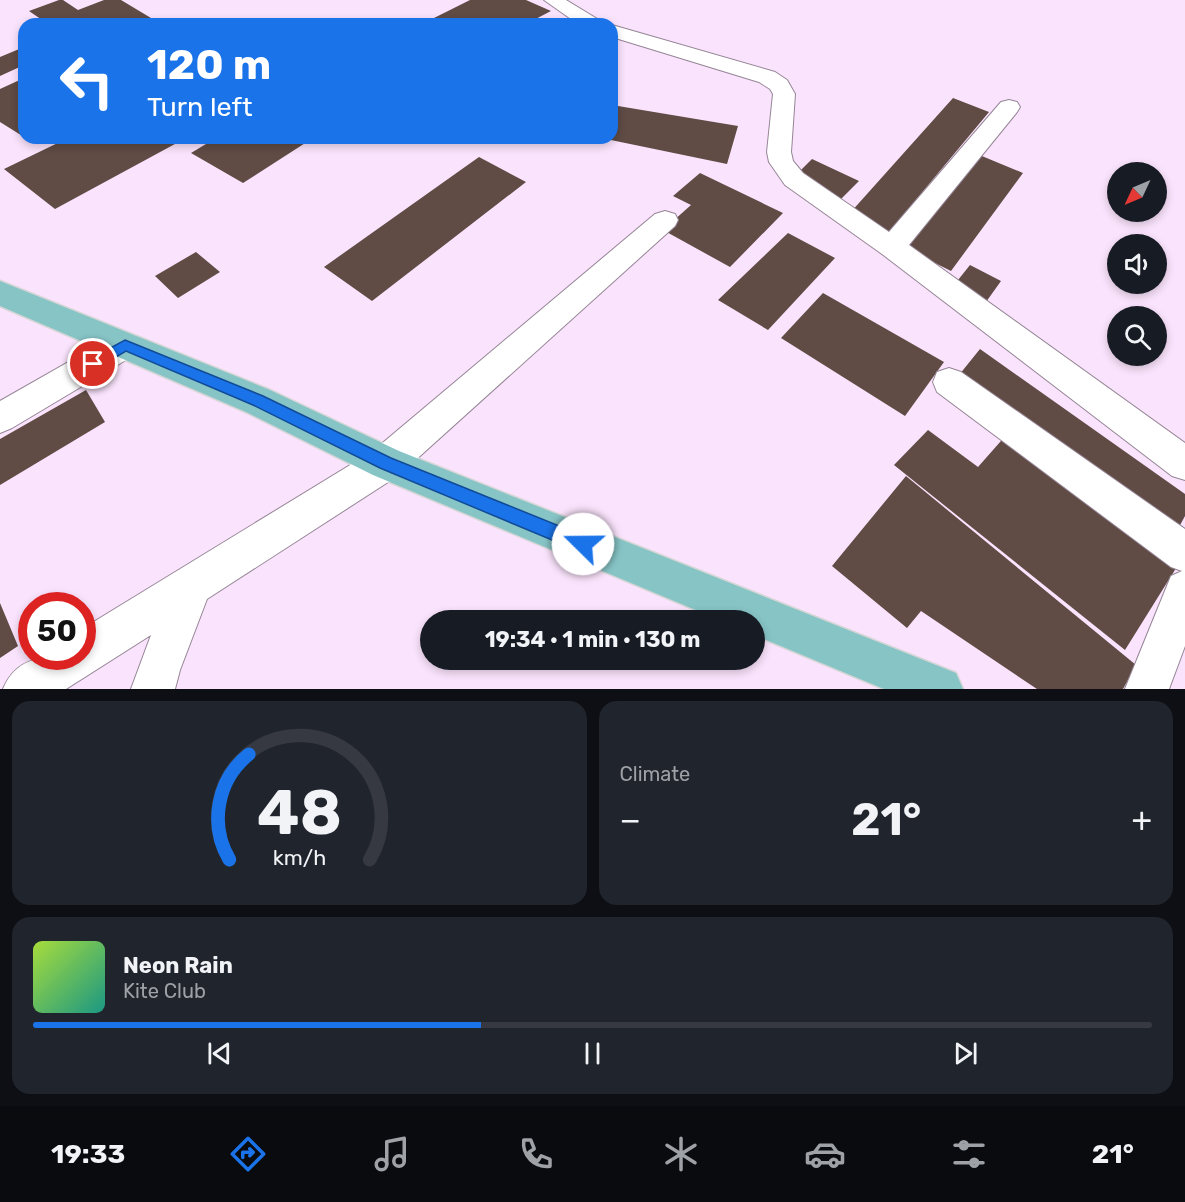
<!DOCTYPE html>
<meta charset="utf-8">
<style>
:root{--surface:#171b24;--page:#20242c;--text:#f1f3f6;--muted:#9ea1a6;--line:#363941;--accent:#1a73e8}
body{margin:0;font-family:Rubik,sans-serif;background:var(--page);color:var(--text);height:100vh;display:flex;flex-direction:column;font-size:22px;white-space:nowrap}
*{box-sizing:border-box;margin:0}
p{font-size:20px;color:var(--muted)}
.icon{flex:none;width:33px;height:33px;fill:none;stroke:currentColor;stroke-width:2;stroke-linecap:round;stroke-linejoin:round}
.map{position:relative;height:689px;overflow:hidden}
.sheet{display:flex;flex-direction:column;gap:12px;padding:12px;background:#0d0f14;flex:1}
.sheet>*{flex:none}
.guide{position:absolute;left:18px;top:18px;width:600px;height:126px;border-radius:18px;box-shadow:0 3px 9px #0003;background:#1a73e8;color:#fff;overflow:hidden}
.needle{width:39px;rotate:226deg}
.buttons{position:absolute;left:1107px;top:162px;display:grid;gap:12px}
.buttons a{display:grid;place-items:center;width:60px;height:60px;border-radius:50%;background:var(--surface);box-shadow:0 3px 9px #0003;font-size:30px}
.speed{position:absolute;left:18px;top:592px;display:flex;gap:12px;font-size:30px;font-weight:700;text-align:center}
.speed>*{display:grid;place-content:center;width:78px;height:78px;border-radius:50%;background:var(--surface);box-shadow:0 3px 9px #0003;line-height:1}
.speed .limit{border:9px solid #d22;background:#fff;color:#111}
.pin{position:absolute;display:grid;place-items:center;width:51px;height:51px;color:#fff;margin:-26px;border:3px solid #fff;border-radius:50%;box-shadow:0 2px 6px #0007}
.me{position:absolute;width:66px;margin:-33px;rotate:292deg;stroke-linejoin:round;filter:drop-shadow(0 0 4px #0008)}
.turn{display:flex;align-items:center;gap:21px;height:126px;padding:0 30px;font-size:27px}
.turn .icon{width:78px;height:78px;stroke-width:2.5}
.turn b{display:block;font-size:42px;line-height:51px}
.big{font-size:45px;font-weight:700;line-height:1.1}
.sheet .card{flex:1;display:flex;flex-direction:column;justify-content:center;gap:9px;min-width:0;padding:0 21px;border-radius:18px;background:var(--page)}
.sheet .dial{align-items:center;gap:0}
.dial svg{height:156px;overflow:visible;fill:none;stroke:var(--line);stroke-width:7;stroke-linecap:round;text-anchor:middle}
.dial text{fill:var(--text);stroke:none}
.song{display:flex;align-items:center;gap:18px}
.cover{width:72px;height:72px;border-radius:9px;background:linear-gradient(135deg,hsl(80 70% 55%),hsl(170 70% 35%))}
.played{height:6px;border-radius:3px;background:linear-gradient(90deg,var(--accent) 40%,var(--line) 40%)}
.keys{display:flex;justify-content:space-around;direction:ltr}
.heat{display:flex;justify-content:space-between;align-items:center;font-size:33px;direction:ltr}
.sheet .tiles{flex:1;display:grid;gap:12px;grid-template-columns:1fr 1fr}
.card:last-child{grid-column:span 2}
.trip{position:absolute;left:420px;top:610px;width:345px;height:60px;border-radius:30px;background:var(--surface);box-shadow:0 3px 9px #0003;font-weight:700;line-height:60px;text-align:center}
.tab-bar{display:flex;height:96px;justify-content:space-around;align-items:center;background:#090b0e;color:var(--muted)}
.tab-bar .icon{width:42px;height:42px}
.tab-bar .on{color:var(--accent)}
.tab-bar b{font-size:27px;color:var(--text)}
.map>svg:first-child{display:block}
.built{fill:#fae3fc;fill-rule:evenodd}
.building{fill:#604b45}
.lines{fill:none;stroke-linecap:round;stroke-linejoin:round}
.minor-casing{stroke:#958596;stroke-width:2}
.major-casing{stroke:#d7d6d7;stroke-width:3}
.minor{fill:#fff;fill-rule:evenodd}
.major{fill:#87c4c6;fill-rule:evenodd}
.route{fill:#1a73e8;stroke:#114b97;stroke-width:1.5}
</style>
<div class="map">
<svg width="1185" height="689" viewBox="0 0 1185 689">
<rect width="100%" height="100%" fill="#fceefd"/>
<!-- built -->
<path class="built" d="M0,0H1185V689H0ZM24,24H612V138H24ZM1118,172H1156V212H1118ZM1118,244H1156V284H1118ZM1118,316H1156V356H1118ZM32,606H82V657H32ZM430,621H754V660H430Z"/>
<!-- building -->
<path class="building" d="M59,0H63L78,10L104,0H121L161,24H48L29,11Z
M470,0H526L551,11L526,24H422Z
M24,47V65L0,76V57Z
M24,78V137L0,122V89Z
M953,98L989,112L889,232L850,213Z
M612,105L738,126L727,164L606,139L612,138Z
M68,138H186L55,209L4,169Z
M216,138H313L243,183L191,153Z
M977,154L1023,173L951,271L901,246Z
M479,157L526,182L372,301L324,267Z
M812,159L859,181L841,199L795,176Z
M700,173L783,213L730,267L663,230L691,205L673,196Z
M788,233L835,258L768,330L718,300Z
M196,252L220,272L178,298L155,276Z
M970,265L1001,281L986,302L954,285Z
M823,293L944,362L905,416L781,338Z
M980,349L1185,494V516L1173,538L955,380Z
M86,390L105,422L0,485V439Z
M928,430L978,467L1008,433L1183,557L1125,650L894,465Z
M906,476L1136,665L1123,689H1037L921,611L907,628L832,566Z
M0,603L18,646L0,658Z"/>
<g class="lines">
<defs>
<path id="minor" d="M544,0H566L599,20L602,24H578Z
M612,25L775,72L787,80L795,94L791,152L793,161L803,173L889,232L1001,102L1009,100L1017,102L1020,107L1017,112L909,245L1185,443V480L1172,476L882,254L785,185L769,162L767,152L773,94L770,89L759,82L612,37Z
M665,211L675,214L678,220L675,226L399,475L207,599L180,670L175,689H131L151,635L66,689H3C18,653 49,657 82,657V629L373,451L655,214Z
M125,332L136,336L141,345L136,354L12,428L0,433V401L114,336Z
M949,368L961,372L1185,529V646L1169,689H1125L1171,576L1182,571L1171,567L937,392L933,382L937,372Z"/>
<path id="major" d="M0,281L270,390L399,451L956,673L963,689H884L754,635V621H722L373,475L246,412L0,306Z"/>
</defs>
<!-- minor casing -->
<use href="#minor" class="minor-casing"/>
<!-- major casing -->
<use href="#major" class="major-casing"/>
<!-- minor -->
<use href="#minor" class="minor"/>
<!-- major -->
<use href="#major" class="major"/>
</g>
<!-- route -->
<path class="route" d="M125,340L263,396L391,458L589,538L591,544L589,550L583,553L380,468L253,405L126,351L97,368H88L86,364L88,360Z"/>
</svg>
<div class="buttons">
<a><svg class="needle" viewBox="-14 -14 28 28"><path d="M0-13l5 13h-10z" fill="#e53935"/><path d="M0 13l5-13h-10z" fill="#9ea1a6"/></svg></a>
<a><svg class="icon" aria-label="sound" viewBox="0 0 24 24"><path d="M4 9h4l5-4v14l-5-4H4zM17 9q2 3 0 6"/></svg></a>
<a><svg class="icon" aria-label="search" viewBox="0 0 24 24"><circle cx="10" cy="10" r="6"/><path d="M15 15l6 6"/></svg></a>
</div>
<div class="speed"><div class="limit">50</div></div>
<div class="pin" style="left:93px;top:364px;background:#d93025"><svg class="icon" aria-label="arrive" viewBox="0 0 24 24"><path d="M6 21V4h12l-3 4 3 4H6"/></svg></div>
<svg class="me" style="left:583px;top:544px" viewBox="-20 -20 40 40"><circle r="19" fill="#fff"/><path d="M0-13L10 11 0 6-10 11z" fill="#1a73e8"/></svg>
<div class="trip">19:34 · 1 min · 130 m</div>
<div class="guide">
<div class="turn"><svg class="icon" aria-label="left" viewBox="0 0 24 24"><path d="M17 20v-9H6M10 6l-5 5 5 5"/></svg><div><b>120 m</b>Turn left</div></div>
</div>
</div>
<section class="sheet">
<div class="tiles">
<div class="card dial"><svg viewBox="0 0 100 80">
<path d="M14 69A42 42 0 1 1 86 69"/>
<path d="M14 69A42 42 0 0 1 24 15" stroke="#1a73e8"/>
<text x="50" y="56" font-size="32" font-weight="700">48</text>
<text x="50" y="72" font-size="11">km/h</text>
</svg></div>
<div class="card"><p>Climate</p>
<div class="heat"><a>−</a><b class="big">21°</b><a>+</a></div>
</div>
<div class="card">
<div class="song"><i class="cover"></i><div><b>Neon Rain</b><p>Kite Club</p></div></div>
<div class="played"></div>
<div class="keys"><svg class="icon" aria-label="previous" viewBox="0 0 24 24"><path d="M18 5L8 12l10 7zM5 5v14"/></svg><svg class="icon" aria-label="pause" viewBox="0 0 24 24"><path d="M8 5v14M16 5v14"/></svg><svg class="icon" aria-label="next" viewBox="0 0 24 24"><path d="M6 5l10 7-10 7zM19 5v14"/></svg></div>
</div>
</div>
</section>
<nav class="tab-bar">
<b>19:33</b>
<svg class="icon on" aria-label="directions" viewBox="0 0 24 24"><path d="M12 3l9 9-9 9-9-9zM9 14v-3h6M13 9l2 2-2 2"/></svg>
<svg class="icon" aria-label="music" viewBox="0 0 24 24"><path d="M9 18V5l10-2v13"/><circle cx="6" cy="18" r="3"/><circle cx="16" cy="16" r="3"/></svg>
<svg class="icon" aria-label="phone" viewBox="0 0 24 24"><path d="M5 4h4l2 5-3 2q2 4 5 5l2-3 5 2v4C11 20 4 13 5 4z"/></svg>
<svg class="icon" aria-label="climate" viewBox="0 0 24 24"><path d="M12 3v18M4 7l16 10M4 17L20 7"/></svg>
<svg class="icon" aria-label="car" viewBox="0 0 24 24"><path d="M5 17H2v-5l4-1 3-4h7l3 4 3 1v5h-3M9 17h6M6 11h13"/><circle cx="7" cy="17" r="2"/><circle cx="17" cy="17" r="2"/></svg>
<svg class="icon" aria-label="filters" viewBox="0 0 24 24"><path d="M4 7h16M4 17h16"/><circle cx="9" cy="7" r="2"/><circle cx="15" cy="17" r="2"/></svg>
<b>21°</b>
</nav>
